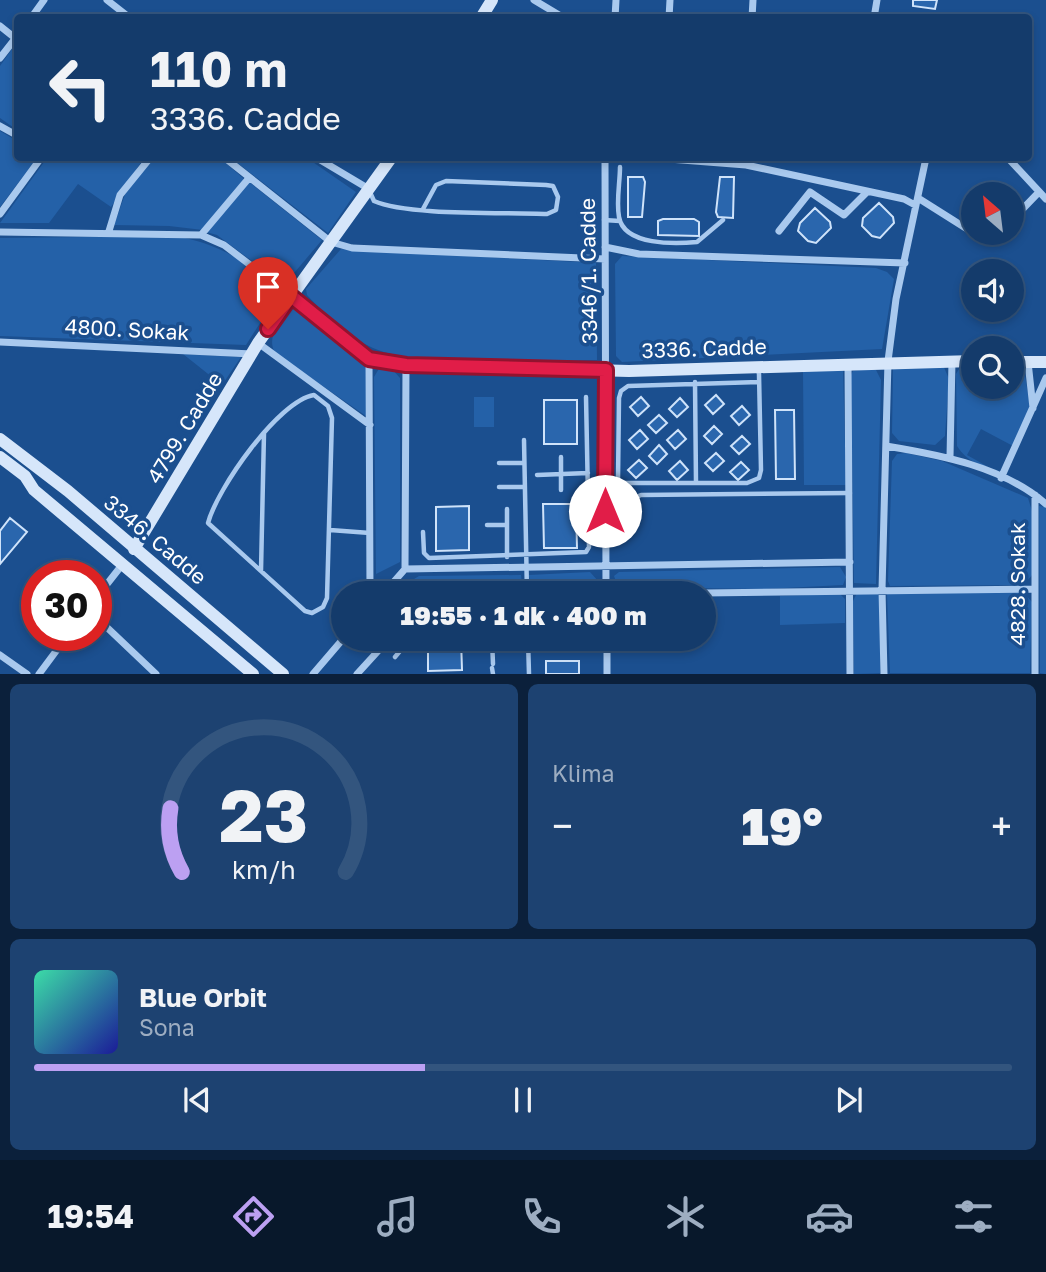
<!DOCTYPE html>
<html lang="tr">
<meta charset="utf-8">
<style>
:root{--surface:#143b6b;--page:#1d4271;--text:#f1f3f6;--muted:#9dadc1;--line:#33557e;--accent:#bca0f2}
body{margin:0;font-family:"Golos Text",sans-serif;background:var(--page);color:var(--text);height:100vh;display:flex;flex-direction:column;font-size:26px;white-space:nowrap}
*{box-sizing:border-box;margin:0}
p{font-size:23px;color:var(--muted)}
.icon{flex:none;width:38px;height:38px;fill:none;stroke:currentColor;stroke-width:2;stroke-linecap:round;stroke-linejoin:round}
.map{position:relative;height:674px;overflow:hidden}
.panel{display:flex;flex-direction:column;gap:10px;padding:10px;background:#0b203b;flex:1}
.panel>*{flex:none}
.guide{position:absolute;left:14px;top:14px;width:1018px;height:147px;border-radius:7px;box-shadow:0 4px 10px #0003,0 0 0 2px var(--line);background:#143b6b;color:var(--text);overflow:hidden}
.needle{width:46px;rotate:332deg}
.controls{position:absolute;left:961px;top:182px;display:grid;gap:14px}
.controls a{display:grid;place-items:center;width:63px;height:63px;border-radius:50%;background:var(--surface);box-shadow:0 4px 10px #0003,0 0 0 2px var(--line);font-size:35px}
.speed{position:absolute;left:21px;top:560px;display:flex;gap:14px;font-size:35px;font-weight:700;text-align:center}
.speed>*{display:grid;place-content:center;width:91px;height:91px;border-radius:50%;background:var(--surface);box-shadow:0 4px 10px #0003,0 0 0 2px var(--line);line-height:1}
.speed .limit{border:10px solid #d22;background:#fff;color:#111}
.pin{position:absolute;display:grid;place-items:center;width:60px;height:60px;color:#fff;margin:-72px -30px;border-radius:50% 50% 50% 0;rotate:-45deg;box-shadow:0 0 7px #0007}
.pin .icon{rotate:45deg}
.me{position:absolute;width:77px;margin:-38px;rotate:0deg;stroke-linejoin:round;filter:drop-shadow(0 0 5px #0008)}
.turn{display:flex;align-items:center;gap:24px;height:147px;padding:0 21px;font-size:32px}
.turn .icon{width:91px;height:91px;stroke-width:2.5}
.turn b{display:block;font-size:49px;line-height:60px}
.big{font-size:52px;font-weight:800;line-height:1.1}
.panel .widget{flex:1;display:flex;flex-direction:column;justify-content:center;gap:10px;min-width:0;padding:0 24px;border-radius:10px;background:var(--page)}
.panel .dial{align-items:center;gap:0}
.dial svg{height:182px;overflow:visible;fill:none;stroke:var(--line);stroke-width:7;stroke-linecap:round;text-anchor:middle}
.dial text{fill:var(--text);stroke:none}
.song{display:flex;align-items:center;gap:21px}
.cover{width:84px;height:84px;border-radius:10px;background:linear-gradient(135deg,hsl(160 70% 55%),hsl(240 70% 35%))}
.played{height:7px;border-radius:4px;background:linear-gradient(90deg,var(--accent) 40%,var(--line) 40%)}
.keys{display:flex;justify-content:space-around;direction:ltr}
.heat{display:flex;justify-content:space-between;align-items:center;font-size:38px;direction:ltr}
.panel .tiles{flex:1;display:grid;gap:10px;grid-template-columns:1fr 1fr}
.widget:last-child{grid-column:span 2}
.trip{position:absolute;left:331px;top:581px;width:385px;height:70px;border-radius:35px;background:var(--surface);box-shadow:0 4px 10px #0003,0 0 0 2px var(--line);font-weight:800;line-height:70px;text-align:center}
.dock{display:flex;height:112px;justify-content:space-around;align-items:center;background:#08182b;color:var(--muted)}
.dock .icon{width:49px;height:49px}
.dock .active{color:var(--accent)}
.dock b{font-size:32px;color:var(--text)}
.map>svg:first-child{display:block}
.green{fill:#2461a8}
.building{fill:#2a66ad;stroke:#cfe3fa;stroke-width:2}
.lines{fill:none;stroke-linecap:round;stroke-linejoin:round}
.lane{stroke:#a9c9ee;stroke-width:4.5}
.street{stroke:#a9c9ee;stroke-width:7}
.secondary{stroke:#d6e6fa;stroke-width:12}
.route-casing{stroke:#92132f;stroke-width:18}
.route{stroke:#e11d48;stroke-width:12}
.labels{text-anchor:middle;stroke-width:7;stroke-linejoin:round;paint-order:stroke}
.street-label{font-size:21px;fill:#fff;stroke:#1b4f8f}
</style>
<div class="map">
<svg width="1046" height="674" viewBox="0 0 1046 674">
<rect width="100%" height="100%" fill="#1b4f8f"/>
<!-- green -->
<path class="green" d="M17,42V130L0,118V66Z
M0,131L17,141L18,158H37L0,207Z
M47,158H144L111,207L78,184L49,223H0Z
M152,158H220L243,178V182L203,230L169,226L114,225L127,189Z
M231,158H307L356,192L328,233Z
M249,182L322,240L284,285L217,235L206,232Z
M174,236C214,242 252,262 279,293L246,345L0,336V238Z
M341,249L596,263L597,360C539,360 423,370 373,348C349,337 325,315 307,295L306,289Z
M622,256L876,268L887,272L894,279L882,349L622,362L616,356L615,264Z
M293,307L366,363V416L275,353C266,336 280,323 289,308Z
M183,354L241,357L222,385Z
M943,365L949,379L945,436L935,445L899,441L892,433L893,369Z
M1012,366L1024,368L1030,407L1013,446L981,429L967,455L999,473C982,466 967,462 957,446L956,374L959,369L973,367V387H1012Z
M380,367L392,369L400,378V562L376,574L374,377Z
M843,369L846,485H804L803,371Z
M866,369L876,370L881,380L876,584L854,583L851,375L853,371Z
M474,397H494V427H474Z
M906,453L942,461L1028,498L1032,511V575C1027,582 1023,584 1014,585L890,586L888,581L892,461L897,454Z
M1039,506L1046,507V674L1040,673Z
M840,567L846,577L843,585L765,589L618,587L614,576L619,572Z
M590,572L599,582L598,590L531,593L529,575Z
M521,575L523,593H391L419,576Z
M1023,592L1032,602L1030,673H890L887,594Z
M857,593L878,594L880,598V673L854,674L853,601Z
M840,594L845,599V623L780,625V596Z"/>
<!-- building -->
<path class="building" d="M913,0H937L935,9L913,6Z
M628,177H643L645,182L642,217H628Z
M720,177H734L733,218L718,217L716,212Z
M879,203L893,217L894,223L880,238L872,236L862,226L863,218Z
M815,208L830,222L831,228L816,243L808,241L798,231L800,223Z
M663,219H694L699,222V236L658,235V221Z
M716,395L724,404L713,414L705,405Z
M641,397L649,406L638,416L630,407Z
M680,398L688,407L677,417L669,409Z
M544,400H577V444H544Z
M742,406L750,415L739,425L731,416Z
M775,410H794L795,479H776Z
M659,415L667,423L656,433L648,425Z
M714,426L722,434L712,444L704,436Z
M640,430L648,439L637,449L629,440Z
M678,430L686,439L675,449L667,440Z
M742,436L750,444L739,454L731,446Z
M659,445L667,454L657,464L649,456Z
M716,453L724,461L713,471L705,463Z
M639,460L647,468L636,478L628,470Z
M680,461L688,470L677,480L669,471Z
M741,462L749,470L738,480L730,472Z
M543,504H576L577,548H544Z
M469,506V550L436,551V507Z
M10,518L27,532L0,564V531Z
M428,639H461L462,670L428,671Z
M546,661H579V674H546Z"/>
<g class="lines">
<!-- lane -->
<path class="lane" d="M620,167C620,183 616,201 619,217C624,246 676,244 697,242L723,220
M369,190L374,201C407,216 506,212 547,214L556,210L558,197L553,186L546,185L446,181L436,185L423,209
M604,220L620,221
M758,369L759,374L761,470L759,478L747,483H620L618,480L619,398L621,391L628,386L759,382
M695,382L696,483
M314,395L328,406L332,418L327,598L323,607L312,613L305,611L208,523C217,489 278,401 314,395Z
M524,440L527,593
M561,457V490
M499,463H524
M537,475L588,473
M499,487H524
M507,509V557
M606,510L641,495L850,493
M487,525H507
M330,530L370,533
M423,532L424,553L429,558L586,552L589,547L586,397
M261,571L264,433
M492,639L493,664
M528,639L529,674
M529,649L545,648
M395,657L410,639
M492,668L493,674"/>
<!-- street -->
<path class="street" d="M107,0L130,18
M534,0L564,18
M31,18L44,0
M615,18L616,0
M669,18L670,0
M752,18L753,0
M874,18L877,0
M0,26L15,38
M0,58L18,35
M0,126L18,136
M225,158L331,242L352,248L605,259
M317,158L369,189
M605,158L606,593
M656,158L746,165L904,199L915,205
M1008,158L1046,199
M918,198L983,239H991L998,233
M0,214L41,158
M1012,220L1039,192
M109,231L120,195L150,158
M779,231L810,192L844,215L867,192
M0,232L201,235L224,245L291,296
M201,235L249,178
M605,247L639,254L905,263
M0,342L252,354
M258,343L370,425
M369,359L370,593
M1028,362L1033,408
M848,364L850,674
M886,446C941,455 1004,467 1046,504
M950,457L952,361
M1001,478L1046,378
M405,569L406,365
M384,593L405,569L850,562
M704,593L1034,589
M96,598L122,565
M96,617L156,674
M607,639V674
M0,655L27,674
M39,674L68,635
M313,674L343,639
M357,674L389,639
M884,674L882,590L888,361L896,299L926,158
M1035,674V495"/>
<!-- secondary -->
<path class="secondary" d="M481,18L492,0
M291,296L369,359L406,365L629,371L973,361
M1012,362H1046
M0,439L68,491L283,674
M0,457L25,476L34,490L253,674
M134,549L258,343L391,158"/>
</g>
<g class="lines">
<defs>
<path id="route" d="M268,329L291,296L369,359L406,365L606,370L605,511"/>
</defs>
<!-- route casing -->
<use href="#route" class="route-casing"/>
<!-- route -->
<use href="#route" class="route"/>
</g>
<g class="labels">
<!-- street labels -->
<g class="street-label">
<text transform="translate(589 271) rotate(-91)" y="7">3346/1. Cadde</text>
<text transform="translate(127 330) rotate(3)" y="7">4800. Sokak</text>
<text transform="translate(704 349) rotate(-2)" y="7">3336. Cadde</text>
<text transform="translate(185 428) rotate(-59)" y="7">4799. Cadde</text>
<text transform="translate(155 540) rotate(40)" y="7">3346. Cadde</text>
<text transform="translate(1018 584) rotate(-90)" y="7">4828. Sokak</text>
</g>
</g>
</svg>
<div class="controls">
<a><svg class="needle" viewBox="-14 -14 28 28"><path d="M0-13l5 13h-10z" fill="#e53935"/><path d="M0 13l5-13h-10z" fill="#9dadc1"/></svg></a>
<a><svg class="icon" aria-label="sound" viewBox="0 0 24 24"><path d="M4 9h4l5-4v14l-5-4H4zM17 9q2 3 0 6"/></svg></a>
<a><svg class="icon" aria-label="search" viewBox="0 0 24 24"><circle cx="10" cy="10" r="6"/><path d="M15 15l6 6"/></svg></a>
</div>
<div class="speed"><div class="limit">30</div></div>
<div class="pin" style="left:268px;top:329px;background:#d93025"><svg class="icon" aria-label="arrive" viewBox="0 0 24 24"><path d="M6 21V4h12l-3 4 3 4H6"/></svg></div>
<svg class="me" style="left:605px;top:511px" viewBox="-20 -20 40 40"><circle r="19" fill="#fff"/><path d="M0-13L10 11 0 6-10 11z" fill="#e11d48"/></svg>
<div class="trip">19:55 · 1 dk · 400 m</div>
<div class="guide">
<div class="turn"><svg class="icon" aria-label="left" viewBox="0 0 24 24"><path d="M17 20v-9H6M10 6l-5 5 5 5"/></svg><div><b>110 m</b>3336. Cadde</div></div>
</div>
</div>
<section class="panel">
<div class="tiles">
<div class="widget dial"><svg viewBox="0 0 100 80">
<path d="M14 69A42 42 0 1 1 86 69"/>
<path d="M14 69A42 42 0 0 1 9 41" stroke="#bca0f2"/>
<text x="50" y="56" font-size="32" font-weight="700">23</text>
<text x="50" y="72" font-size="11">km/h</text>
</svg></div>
<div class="widget"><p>Klima</p>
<div class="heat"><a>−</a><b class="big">19°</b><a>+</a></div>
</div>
<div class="widget">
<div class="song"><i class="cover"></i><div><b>Blue Orbit</b><p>Sona</p></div></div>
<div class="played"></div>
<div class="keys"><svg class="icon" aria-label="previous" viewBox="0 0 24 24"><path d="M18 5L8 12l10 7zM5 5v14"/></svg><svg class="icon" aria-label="pause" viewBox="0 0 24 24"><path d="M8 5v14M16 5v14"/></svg><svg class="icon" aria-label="next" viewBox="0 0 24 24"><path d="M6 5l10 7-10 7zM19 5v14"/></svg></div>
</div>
</div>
</section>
<nav class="dock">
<b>19:54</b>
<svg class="icon active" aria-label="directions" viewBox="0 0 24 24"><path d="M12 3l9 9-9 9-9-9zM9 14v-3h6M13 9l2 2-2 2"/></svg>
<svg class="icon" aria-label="music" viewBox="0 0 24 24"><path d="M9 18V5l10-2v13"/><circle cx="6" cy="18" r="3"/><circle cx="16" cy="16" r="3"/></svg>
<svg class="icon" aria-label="phone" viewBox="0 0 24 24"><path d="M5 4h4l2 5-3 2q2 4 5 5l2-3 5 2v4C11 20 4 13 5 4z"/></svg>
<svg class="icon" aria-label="climate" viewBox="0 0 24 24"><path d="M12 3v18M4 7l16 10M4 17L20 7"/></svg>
<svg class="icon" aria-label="car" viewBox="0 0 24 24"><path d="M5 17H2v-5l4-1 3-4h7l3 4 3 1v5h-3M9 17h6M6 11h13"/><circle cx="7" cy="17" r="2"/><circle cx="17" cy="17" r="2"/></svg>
<svg class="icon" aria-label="filters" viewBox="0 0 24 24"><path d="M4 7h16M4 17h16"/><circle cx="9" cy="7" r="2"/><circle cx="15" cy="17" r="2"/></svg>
</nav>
